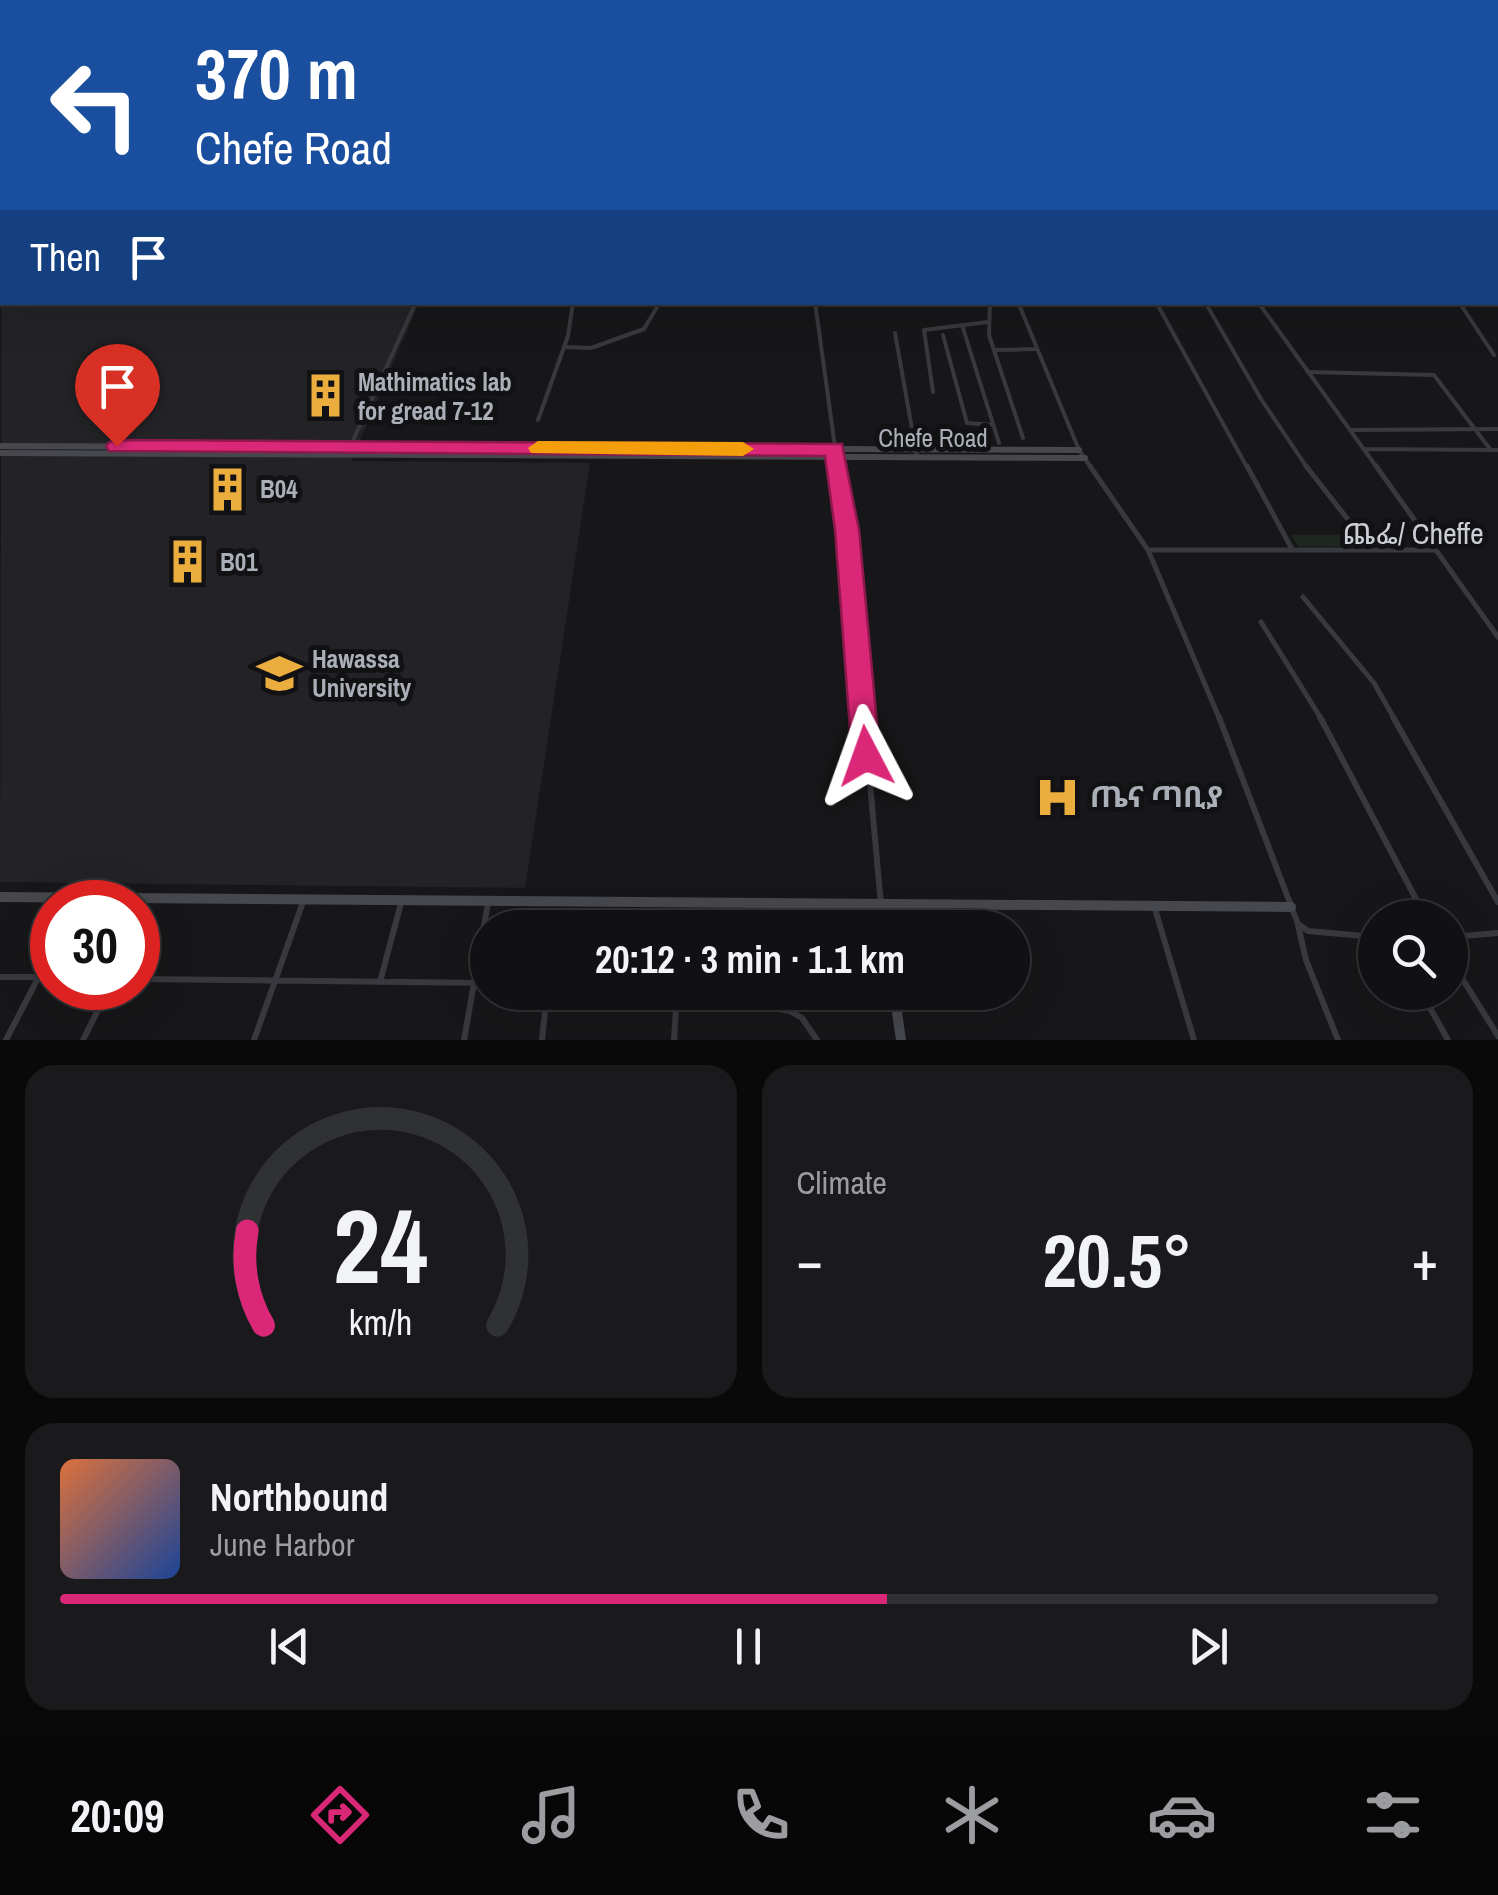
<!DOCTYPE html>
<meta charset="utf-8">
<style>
:root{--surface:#111113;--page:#1a1a1c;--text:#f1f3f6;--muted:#9c9da0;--line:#303133;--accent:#db2777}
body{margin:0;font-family:"Archivo Narrow","Noto Sans Ethiopic",sans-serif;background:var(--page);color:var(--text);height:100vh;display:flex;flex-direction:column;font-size:38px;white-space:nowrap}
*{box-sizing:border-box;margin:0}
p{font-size:32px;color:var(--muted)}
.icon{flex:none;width:55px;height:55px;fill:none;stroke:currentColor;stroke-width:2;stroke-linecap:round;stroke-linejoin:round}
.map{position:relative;height:1040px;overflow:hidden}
.sheet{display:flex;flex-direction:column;gap:25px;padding:25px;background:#09090a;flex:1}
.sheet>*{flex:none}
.guide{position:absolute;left:0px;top:0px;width:1500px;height:305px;box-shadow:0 10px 40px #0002,0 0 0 2px var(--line);background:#1a4fa0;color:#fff;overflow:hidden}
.tools{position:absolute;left:1358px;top:900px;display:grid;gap:20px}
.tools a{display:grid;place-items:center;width:110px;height:110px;border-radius:50%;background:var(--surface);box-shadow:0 10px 40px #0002,0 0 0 2px var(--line);font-size:50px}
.speed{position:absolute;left:30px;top:880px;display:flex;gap:20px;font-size:50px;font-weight:700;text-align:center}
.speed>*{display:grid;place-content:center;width:130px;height:130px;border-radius:50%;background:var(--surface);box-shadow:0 10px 40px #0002,0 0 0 2px var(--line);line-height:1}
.speed .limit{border:15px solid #d22;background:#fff;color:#111}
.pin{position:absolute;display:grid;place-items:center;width:85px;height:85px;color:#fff;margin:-102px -42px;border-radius:50% 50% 50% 0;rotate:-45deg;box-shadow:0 0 10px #0007}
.pin .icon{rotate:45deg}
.me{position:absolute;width:110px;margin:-55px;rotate:356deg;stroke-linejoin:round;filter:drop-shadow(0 0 8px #0008)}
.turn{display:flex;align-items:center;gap:35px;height:210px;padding:0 30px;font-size:45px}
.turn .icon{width:130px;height:130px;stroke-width:2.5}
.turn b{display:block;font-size:70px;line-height:85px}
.then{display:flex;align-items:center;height:95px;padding:0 30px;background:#0003;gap:20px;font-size:38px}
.big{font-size:75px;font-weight:700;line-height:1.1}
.sheet .tile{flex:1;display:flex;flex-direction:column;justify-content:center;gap:15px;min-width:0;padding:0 35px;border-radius:30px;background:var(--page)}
.sheet .dial{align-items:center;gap:0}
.dial svg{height:260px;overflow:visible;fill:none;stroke:var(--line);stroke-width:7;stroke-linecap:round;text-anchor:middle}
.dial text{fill:var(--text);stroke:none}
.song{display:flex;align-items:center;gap:30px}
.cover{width:120px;height:120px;border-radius:15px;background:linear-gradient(135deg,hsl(20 70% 55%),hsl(220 70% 35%))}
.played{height:10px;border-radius:5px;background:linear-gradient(90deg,var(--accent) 60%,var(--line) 60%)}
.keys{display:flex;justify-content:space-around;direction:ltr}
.heat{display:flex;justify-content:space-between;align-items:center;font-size:55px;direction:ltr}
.sheet .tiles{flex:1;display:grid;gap:25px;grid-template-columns:1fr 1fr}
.tile:last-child{grid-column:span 2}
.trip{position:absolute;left:470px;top:910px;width:560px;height:100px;border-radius:50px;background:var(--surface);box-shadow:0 10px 40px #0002,0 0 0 2px var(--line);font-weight:700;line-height:100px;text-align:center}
.dock{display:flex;height:160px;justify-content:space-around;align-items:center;background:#070708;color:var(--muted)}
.dock .icon{width:70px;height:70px}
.dock .current{color:var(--accent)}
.dock b{font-size:45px;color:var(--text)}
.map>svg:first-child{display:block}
.built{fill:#232326}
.green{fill:#1f2720}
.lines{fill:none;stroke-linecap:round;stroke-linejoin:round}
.street-far3{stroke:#38393e;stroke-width:2.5}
.street-far2{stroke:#38393e;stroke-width:4}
.street-far1{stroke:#38393e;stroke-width:5}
.street{stroke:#38393e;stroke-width:6}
.secondary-far1{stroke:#46484e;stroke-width:6}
.secondary{stroke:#46484e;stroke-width:10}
.highway{stroke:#64676f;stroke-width:5}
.route{fill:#db2777;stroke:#8e194d;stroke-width:2.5}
.slow{fill:#f59e0b}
.labels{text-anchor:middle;stroke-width:10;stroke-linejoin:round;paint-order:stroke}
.poi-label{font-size:25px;font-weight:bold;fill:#aaafb8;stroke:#121214;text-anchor:start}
.street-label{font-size:25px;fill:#aaafb8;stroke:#121214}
.quarter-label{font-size:30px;fill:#cbced5;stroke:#121214}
.near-poi-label{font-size:30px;font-weight:bold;fill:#aaafb8;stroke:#121214;text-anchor:start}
</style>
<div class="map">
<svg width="1498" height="1040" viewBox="0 0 1498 1040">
<rect width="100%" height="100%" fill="#171719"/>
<!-- built -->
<path class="built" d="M2,65V302L419,303L351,461L590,463L525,888L0,882Z"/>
<!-- green -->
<path class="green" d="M1291,535H1383L1392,547L1298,546Z"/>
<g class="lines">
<!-- street-far3 -->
<path class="street-far3" d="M1,0L5,2
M508,0L529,2
M1273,0L1277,2
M1418,0L1422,2
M582,2L586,0"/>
<!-- street-far2 -->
<path class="street-far2" d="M815,302L838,469
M990,302L989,335L1023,438
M1018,302L1079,450L1092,469
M1156,302L1248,469
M1205,302L1261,399L1308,469
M1258,302L1378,469
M1459,302L1494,355
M962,325L999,443
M895,333L917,457
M943,335L967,423L993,425
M564,347L591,348L644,329L660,302
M994,350L1035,349
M1308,372L1434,375L1490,449
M933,392L924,330L988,322
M538,420L568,336L573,302
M1351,430L1498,429
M350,447L416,302
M1363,449L1498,450"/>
<!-- street-far1 -->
<path class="street-far1" d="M838,466L864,720
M1090,466L1148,550L1220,720
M1247,466L1292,549
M1306,466L1371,549
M1376,466L1498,637
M1148,550H1435
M1303,597L1374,683L1395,720
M1261,622L1322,720"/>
<!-- street -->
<path class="street" d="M864,717L881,905
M1219,717L1298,924L1308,931L1375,937
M1320,717L1426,918
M1393,717L1498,902
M1155,909L1194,1040
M1298,925L1306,960L1338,1040
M1450,937L1498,933
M1450,959L1498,1036
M0,977H52
M138,979L488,983
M380,982L401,903
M683,992L790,1011L802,1018L817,1040
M1424,997L1448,1040
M6,1040L52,951
M83,1040L109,988
M254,1040L303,902
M464,1040L488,903
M542,1040L547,992
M674,1040L677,992"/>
<!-- secondary-far1 -->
<path class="secondary-far1" d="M0,446L1079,450
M0,453L1085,458"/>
<!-- secondary -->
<path class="secondary" d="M0,897L1291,907
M881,905L884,928
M894,992L901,1040"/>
<!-- highway -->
<path class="highway" d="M70,2L74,0"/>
</g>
<!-- route -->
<path class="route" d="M117,440L842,444L859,530L880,756L876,765L866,768L856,765L852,756L835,530L825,456L109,451L106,446L109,442Z"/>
<!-- slow -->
<path class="slow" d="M538,441L743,442L754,449L743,456L531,453L528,448Z"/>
<!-- icons -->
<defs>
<symbol id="building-bare" viewBox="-9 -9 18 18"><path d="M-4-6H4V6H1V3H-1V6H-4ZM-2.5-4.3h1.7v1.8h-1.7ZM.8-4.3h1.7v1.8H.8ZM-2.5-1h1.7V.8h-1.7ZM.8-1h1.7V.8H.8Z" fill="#eaad3e" stroke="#121214" stroke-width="2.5" paint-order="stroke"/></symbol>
<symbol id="university-bare" viewBox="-9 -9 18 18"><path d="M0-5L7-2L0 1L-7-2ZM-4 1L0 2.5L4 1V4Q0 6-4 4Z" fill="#eaad3e" stroke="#121214" stroke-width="2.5" paint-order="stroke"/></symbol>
<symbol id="hospital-bare" viewBox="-9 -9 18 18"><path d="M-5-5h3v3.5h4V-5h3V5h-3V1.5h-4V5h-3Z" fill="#eaad3e" stroke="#121214" stroke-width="2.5" paint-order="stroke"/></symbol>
</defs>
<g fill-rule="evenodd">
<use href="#building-bare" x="294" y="364" width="63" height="63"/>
<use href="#building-bare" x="196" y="458" width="63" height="63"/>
<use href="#building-bare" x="156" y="530" width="63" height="63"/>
<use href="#university-bare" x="248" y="642" width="63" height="63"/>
<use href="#hospital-bare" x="1026" y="766" width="63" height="63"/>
</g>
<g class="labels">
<!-- poi labels -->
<g class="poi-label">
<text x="358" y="391">Mathimatics lab<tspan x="358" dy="29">for gread 7-12</tspan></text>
<text x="260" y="498">B04</text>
<text x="220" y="571">B01</text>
<text x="312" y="668">Hawassa<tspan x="312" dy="29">University</tspan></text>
</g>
<!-- street labels -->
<g class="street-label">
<text x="933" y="447">Chefe Road</text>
</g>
<!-- quarter labels -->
<g class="quarter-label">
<text x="1413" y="544">ጨፌ/ Cheffe</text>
</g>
<!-- near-poi labels -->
<g class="near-poi-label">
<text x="1090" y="807">ጤና ጣቢያ</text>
</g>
</g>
</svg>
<div class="tools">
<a><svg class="icon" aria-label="search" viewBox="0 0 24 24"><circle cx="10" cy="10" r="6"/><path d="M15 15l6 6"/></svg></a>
</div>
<div class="speed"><div class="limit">30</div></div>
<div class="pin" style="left:117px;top:446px;background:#d93025"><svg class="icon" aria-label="arrive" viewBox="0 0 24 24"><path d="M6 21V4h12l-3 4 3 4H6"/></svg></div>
<svg class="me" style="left:866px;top:756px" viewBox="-20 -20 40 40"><path d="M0-17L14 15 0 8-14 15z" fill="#db2777" stroke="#fff" stroke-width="4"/></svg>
<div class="trip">20:12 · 3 min · 1.1 km</div>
<div class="guide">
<div class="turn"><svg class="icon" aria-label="left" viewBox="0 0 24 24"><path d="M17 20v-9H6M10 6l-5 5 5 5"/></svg><div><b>370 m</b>Chefe Road</div></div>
<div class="then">Then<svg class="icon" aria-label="arrive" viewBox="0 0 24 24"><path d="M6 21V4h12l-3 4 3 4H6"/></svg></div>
</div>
</div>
<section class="sheet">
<div class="tiles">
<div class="tile dial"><svg viewBox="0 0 100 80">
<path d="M14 69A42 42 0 1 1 86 69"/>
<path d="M14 69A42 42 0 0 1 9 40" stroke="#db2777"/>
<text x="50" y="56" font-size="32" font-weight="700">24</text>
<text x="50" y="72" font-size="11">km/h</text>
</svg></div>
<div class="tile"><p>Climate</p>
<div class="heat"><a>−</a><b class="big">20.5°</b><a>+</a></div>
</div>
<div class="tile">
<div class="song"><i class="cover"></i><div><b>Northbound</b><p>June Harbor</p></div></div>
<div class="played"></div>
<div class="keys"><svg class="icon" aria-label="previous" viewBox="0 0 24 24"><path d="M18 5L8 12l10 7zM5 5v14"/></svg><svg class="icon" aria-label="pause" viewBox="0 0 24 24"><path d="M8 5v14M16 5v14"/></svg><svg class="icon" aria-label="next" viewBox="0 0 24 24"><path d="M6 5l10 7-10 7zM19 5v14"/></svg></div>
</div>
</div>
</section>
<nav class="dock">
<b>20:09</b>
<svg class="icon current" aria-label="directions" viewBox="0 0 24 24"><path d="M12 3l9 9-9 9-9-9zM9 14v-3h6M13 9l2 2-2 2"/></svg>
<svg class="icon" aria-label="music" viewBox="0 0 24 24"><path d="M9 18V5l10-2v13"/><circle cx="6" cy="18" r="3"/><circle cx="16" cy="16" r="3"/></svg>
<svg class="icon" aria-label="phone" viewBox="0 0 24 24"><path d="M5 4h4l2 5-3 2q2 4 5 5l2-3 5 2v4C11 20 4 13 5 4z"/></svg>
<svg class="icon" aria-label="climate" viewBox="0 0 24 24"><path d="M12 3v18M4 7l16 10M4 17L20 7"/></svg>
<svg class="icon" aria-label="car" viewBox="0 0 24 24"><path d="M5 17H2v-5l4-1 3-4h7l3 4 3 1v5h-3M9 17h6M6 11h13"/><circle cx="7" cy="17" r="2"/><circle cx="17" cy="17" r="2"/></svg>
<svg class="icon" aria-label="filters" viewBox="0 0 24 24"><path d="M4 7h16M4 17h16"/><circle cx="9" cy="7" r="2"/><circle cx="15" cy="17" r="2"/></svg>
</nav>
